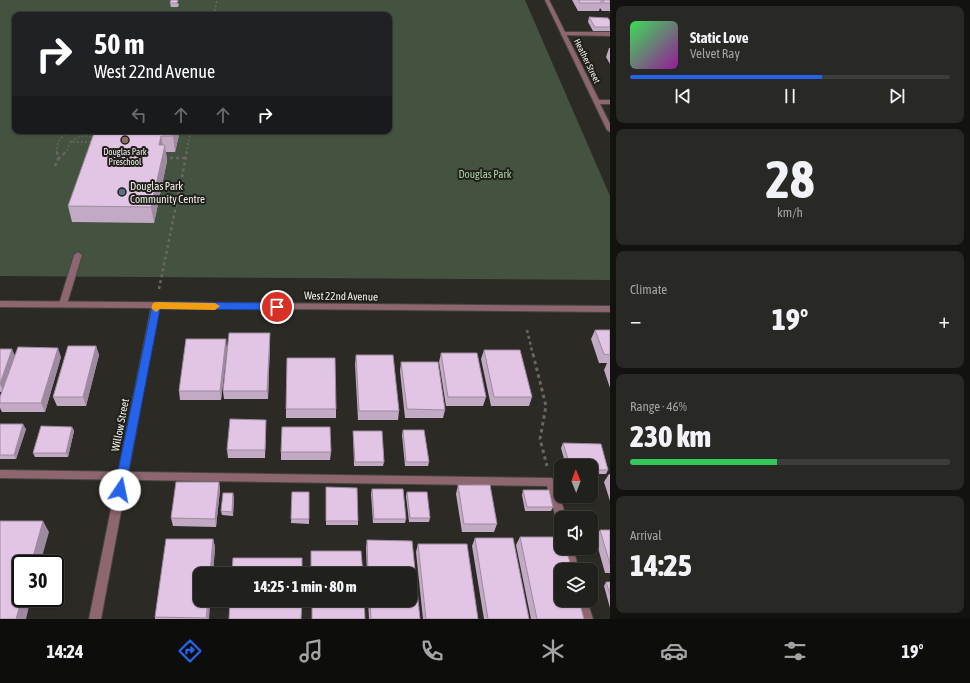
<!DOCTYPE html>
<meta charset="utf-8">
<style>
:root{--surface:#20201c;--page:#282825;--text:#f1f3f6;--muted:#a2a3a3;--line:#3d3e3b;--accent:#2563eb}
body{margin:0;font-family:"Asap Condensed",sans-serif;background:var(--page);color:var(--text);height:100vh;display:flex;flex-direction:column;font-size:15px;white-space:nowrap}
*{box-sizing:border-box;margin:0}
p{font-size:13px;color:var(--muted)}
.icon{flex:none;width:22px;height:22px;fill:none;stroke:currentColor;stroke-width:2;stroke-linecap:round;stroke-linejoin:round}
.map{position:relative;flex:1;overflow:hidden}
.sheet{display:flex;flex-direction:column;gap:6px;padding:6px;background:#12120f;width:360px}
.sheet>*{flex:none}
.top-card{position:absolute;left:12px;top:12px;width:380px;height:122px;border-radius:8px;box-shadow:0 1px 3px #0004,0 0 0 1px var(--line);background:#202124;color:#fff;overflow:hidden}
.needle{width:26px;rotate:359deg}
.fabs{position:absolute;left:554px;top:459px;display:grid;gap:8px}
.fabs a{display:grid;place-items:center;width:44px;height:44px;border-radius:8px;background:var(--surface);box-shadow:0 1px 3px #0004,0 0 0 1px var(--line);font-size:20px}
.speed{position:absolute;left:12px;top:555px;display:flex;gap:8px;font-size:20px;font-weight:700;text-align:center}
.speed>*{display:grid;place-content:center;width:52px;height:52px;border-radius:50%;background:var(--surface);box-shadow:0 1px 3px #0004,0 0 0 1px var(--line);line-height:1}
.speed .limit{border:2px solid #111;border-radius:6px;background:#fff;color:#111}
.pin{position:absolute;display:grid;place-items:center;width:34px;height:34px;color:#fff;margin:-17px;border:2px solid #fff;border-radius:50%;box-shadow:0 1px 4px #0007}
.me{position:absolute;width:44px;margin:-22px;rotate:11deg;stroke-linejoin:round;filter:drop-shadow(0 0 3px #0008)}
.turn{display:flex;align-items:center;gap:14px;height:84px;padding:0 16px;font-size:18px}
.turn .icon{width:52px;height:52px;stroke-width:2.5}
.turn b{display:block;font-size:28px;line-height:34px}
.lanes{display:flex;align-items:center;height:38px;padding:0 16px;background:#0003;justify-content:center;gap:20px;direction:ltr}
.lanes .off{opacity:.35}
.big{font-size:30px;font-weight:800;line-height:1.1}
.sheet .card{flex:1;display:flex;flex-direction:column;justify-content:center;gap:6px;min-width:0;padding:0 14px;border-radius:8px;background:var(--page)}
.sheet .dial{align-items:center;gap:0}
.dial b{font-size:52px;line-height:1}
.song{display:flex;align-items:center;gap:12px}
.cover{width:48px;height:48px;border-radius:6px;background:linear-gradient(135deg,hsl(130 70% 55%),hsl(300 70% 35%))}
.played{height:4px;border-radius:2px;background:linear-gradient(90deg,var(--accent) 60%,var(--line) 60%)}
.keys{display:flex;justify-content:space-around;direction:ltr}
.heat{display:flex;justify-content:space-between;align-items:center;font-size:22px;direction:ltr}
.charge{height:6px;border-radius:3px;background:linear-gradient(90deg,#34c759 46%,var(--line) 0)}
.trip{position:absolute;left:193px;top:567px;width:224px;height:40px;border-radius:8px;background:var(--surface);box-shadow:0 1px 3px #0004,0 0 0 1px var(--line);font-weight:800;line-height:40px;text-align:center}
.dock{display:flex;height:64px;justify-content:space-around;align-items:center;background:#0d0d0b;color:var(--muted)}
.dock .icon{width:28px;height:28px}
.dock .active{color:var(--accent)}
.dock b{font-size:18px;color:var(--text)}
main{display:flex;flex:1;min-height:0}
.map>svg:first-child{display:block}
.green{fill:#445240;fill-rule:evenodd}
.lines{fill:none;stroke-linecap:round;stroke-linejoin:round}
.lane-casing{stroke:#464541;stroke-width:2}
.street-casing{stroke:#464541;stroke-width:2}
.path-far2{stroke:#686763;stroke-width:1.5;stroke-dasharray:2 2;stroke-linecap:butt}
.path-far1{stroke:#686763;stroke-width:2.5;stroke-dasharray:3 3;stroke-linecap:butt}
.path{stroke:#686763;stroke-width:3;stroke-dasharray:3.5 3.5;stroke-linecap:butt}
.lane{fill:#8d6670;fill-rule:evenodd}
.street{fill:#8d6670;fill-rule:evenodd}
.wall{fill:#c2a9c4}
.shaded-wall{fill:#9e8aa0}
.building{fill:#e2c5e4;stroke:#9e8aa0}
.route{fill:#2563eb;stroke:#184099}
.slow{fill:#f59e0b}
.education-dot{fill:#8d6e63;stroke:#21201b;stroke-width:1.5}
.service-dot{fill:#5c6f8a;stroke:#21201b;stroke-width:1.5}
.labels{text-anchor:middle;stroke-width:4;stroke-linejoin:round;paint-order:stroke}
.far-street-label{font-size:9px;fill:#efeeeb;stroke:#21201b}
.far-poi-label{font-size:9px;fill:#efeeeb;stroke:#21201b}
.park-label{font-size:11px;fill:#a9d19d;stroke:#21201b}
.poi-label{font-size:11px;fill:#efeeeb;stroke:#21201b;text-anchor:start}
.street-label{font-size:11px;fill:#efeeeb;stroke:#21201b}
</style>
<main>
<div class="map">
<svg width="610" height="619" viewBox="0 0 610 619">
<rect width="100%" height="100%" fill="#2b2a25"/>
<!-- green -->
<path class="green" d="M0,0H525L610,196V280L0,276ZM15,15H389V131H15Z"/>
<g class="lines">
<defs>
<path id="lane" d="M563,32H610V36L561,35V33Z
M78,252L82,255L67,304L66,306H60L59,304L74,255Z
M0,470L551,478L554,479L556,482L566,518H561V524L557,522L547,486L0,478Z
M563,548H573L579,570H569Z
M577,600H587L593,619H581Z"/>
<path id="street" d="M545,0H549L599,100H610V104H600L610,124V132L607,130Z
M0,301L610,306V312L159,308L101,619H89L151,308L0,307Z"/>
</defs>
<!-- lane casing -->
<use href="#lane" class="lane-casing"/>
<!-- street casing -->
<use href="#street" class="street-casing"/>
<!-- path-far2 -->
<path class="path-far2" d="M214,15L217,0
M71,142C78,135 87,135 96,138
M57,153C56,142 61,136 71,131
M64,153L67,151L70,142H92
M186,153L191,131"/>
<!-- path-far1 -->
<path class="path-far1" d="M164,158H185
M58,159L66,152
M55,166L58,159L57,152
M159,289L187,152
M527,330L533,355"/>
<!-- path -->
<path class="path" d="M533,354L546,406L540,439L547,466"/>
<!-- lane -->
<use href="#lane" class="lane"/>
<!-- street -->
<use href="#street" class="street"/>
</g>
<!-- wall -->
<path class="wall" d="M171,0L179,4L178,7H171L170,3Z
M572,0H610V11H602L600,8L599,11H578Z
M589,17L610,21V31H593L588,22Z
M609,48H610V64L606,57Z
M180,131L175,152H166L167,161L154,223L72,222L68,206L106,133Z
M595,330H610V388L604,370L607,363H599L591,339Z
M270,342L268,399H224L223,391Z
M96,346L99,355L86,406H57L53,397Z
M227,348L221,400H180L179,391Z
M0,349L15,355L61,357L45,412H2L0,408V397L2,392H0Z
M484,350L532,397L529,406H491L481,359Z
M441,353L486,397L483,406H446L439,362Z
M356,355L399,411L398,420H358L355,364Z
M401,362L445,410L443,418H405L400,371Z
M286,409H336V418H286Z
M0,424L26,429L16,459H0Z
M72,427L74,431L68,457H35L33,453Z
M266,428L265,458H228L227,450Z
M403,430L429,462L428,466H405L402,435Z
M353,431L384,462L383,466H354Z
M563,443L608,470L606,474H591V466H566L561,448Z
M281,452H331L330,460H281Z
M609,474H610V501L604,482Z
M219,482L220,490L216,527L173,526L171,518Z
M458,485L497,524L494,532H462L456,494Z
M372,489L406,519L405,523H373L371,494Z
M523,490L553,507L551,511H525L522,495Z
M326,491L358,521V525H326Z
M292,492H309V524L291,523Z
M407,492L430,518L429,522H409L406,496Z
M234,497L233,516L222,515L221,511Z
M600,530H610V573H605L595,537Z
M520,537L584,619H531L516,545Z
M475,538L529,619H484L472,546Z
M213,539L215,547L213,574H200L210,600L209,619H155V617Z
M367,540L412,541L420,619H369L368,600H410V574H367L366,548Z
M418,544L478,619H423L416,552Z
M606,582H610V608L604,586Z"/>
<!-- shaded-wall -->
<path class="shaded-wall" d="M174,131H180L175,152L173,136Z
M161,136L164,151L165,145L167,161L154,223L151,207L159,145Z
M270,333V342L268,399L267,391Z
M226,339L227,348L221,400L220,391Z
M96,346L99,355L86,406L83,397Z
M58,348L61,357L45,412L41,403Z
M12,349L16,358L4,392L0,384Z
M23,424L26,429L16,459L14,455Z
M72,427L74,431L68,457L66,453Z
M219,482L220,490L216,527L215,519Z
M233,493L234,497L233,516L232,512Z
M43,521L49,532L40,564H31Z
M213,539L215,547L213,574H210Z
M22,598H31L26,619H16Z
M208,600H210L209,619H207Z"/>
<!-- building -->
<path class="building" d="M171,0H178L177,3H170Z
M579,0H600L602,3H580Z
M603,0H610V3H604Z
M589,17L608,18L610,21V27H595Z
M107,131H174L173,136H161L159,145H165L151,207L68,206L94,133H106Z
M595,330H610V355L604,354Z
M229,333H270L267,391H223Z
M186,339H226L220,391H179Z
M68,346H96L83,397H53Z
M18,347L58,348L41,403H0V397Z
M0,349H12L0,384Z
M484,350H520L532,397H494Z
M441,353H477L486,397H448Z
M356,355H393L399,411H359Z
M287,358H335L336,409H286Z
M401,362H438L445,410L407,409Z
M230,419L266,420L265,450H227Z
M0,424H23L14,455H0Z
M41,426L72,427L66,453H33Z
M282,427H330L331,452H281Z
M403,430H424L429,462H406Z
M353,431H382L384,462H355Z
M563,443L601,444L608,470H591V466H570Z
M176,482H219L215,519L171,518Z
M458,485H490L497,524H464Z
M326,487L357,488L358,521H326Z
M372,489H403L406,519H374Z
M523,490H549L553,507H527Z
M292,492H309V519H291Z
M407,492H427L430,518H410Z
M223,493H233L232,512L221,511Z
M0,521H43L31,564H21V598H22L16,619H0Z
M600,530H610V564Z
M520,537H561V548H566L572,570H561V600H579L584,619H537Z
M475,538H513L529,619H488Z
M166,539H213L210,574H200V600H208L206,618L155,617Z
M367,540L412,541L420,619H371L370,600H410V574H368Z
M418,544H467L478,619H426Z
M311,551H361L363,574H311Z
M233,558H302V574H232Z
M606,582H610V594Z
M230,600H302L301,619H229Z
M312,600H364L365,619H312Z"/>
<!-- route -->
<path class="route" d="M156,302L277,303L282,307L277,310L160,309L125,490L124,494L120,495L116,494L114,490L152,306Z"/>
<!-- slow -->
<path class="slow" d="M156,302L215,303L220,306L215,310L160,309L156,312L151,308L153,303Z"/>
<!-- markers -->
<circle class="education-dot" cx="125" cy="140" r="4"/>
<circle class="service-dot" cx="122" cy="192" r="4"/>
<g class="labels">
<!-- far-street labels -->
<g class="far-street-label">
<text transform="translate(587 61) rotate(64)" y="3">Heather Street</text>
</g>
<!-- far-poi labels -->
<g class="far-poi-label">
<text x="125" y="155">Douglas Park<tspan x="125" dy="10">Preschool</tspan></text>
</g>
<!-- park labels -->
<g class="park-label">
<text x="485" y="178">Douglas Park</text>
</g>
<!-- poi labels -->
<g class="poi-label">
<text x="130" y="190">Douglas Park<tspan x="130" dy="13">Community Centre</tspan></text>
</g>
<!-- street labels -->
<g class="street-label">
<text transform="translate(341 296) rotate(1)" y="4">West 22nd Avenue</text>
<text transform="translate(120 425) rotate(-79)" y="4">Willow Street</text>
</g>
</g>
</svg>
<div class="fabs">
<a><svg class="needle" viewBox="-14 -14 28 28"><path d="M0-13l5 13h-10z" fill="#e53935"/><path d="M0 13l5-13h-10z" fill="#a2a3a3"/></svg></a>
<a><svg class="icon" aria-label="sound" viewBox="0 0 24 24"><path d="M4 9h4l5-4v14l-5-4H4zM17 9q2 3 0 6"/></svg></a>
<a><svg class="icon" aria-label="layers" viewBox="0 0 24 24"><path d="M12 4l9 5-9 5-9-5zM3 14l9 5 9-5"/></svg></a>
</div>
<div class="speed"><div class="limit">30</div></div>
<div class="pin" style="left:277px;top:307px;background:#d93025"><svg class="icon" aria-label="arrive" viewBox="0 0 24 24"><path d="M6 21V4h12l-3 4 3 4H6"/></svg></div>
<svg class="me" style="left:120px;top:490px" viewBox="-20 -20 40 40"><circle r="19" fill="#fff"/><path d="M0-13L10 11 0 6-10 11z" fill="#2563eb"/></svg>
<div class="trip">14:25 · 1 min · 80 m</div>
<div class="top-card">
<div class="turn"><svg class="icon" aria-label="right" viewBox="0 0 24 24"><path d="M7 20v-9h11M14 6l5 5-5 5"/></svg><div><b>50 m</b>West 22nd Avenue</div></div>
<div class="lanes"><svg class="icon off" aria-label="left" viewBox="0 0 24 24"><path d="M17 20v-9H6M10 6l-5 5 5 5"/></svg><svg class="icon off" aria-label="ahead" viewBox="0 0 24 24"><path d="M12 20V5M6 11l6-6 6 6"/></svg><svg class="icon off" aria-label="ahead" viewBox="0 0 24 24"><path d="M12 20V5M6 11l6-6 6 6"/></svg><svg class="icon" aria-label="right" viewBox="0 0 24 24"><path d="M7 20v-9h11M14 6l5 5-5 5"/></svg></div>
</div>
</div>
<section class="sheet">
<div class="card">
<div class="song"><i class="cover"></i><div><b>Static Love</b><p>Velvet Ray</p></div></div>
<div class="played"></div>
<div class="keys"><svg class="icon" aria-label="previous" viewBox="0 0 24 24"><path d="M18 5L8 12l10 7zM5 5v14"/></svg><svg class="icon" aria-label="pause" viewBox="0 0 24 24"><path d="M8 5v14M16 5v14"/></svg><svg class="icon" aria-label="next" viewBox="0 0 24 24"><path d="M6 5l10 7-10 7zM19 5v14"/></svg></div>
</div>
<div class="card dial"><b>28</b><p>km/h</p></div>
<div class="card"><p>Climate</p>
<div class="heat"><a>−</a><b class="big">19°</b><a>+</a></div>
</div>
<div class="card"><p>Range · 46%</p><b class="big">230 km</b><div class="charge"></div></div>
<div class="card"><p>Arrival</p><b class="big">14:25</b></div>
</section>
</main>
<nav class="dock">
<b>14:24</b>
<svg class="icon active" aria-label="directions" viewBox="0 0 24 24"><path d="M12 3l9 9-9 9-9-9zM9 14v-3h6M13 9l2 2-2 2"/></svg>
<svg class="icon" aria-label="music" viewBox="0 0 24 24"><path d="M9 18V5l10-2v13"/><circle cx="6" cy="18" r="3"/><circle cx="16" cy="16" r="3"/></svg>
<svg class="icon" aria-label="phone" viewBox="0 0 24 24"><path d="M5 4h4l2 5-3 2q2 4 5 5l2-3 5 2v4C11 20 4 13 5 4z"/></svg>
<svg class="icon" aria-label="climate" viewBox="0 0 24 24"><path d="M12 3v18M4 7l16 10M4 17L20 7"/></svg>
<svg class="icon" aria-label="car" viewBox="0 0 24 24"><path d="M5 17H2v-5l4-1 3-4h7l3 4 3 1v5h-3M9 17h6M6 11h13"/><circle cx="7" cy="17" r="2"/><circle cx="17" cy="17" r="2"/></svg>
<svg class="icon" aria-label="filters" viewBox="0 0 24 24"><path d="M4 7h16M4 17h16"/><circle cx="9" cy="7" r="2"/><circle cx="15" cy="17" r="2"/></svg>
<b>19°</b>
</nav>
